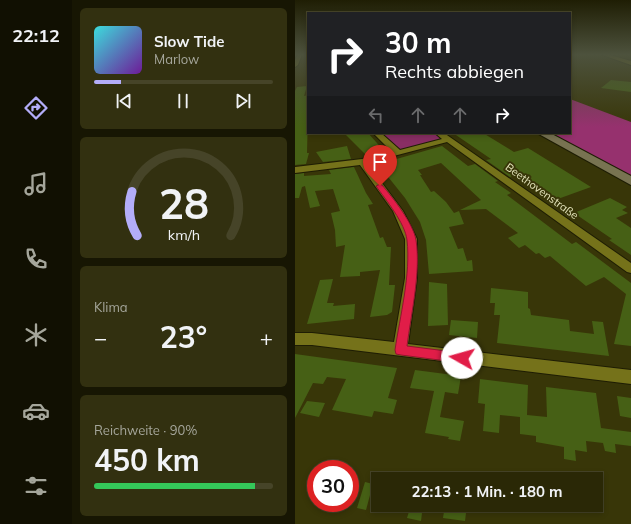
<!DOCTYPE html>
<html lang="de">
<meta charset="utf-8">
<style>
:root{--surface:#2a2806;--page:#323010;--text:#f1f3f6;--muted:#a5a69b;--line:#464428;--accent:#b3adf9}
body{margin:0;font-family:Mulish,sans-serif;background:var(--page);color:var(--text);height:100vh;display:flex;flex-direction:column;font-size:15px;white-space:nowrap}
*{box-sizing:border-box;margin:0}
p{font-size:13px;color:var(--muted)}
.icon{flex:none;width:22px;height:22px;fill:none;stroke:currentColor;stroke-width:2;stroke-linecap:round;stroke-linejoin:round}
.map{position:relative;flex:1;overflow:hidden}
.panel{display:flex;flex-direction:column;gap:8px;padding:8px;background:#171603;width:223px}
.panel>*{flex:none}
.guide{position:absolute;left:12px;top:12px;width:264px;height:122px;border-radius:0px;box-shadow:0 2px 6px #0003,0 0 0 1px var(--line);background:#202124;color:#fff;overflow:hidden}
.speed{position:absolute;left:12px;top:460px;display:flex;gap:8px;font-size:20px;font-weight:700;text-align:center}
.speed>*{display:grid;place-content:center;width:52px;height:52px;border-radius:50%;background:var(--surface);box-shadow:0 2px 6px #0003,0 0 0 1px var(--line);line-height:1}
.speed .limit{border:6px solid #d22;background:#fff;color:#111}
.pin{position:absolute;display:grid;place-items:center;width:34px;height:34px;color:#fff;margin:-41px -17px;border-radius:50% 50% 50% 0;rotate:-45deg;box-shadow:0 0 4px #0007}
.pin .icon{rotate:45deg}
.me{position:absolute;width:44px;margin:-22px;rotate:277deg;stroke-linejoin:round;filter:drop-shadow(0 0 3px #0008)}
.turn{display:flex;align-items:center;gap:14px;height:84px;padding:0 12px;font-size:18px}
.turn .icon{width:52px;height:52px;stroke-width:2.5}
.turn b{display:block;font-size:28px;line-height:34px}
.lanes{display:flex;align-items:center;height:38px;padding:0 12px;background:#0003;justify-content:center;gap:20px;direction:ltr}
.lanes .off{opacity:.35}
.big{font-size:30px;font-weight:700;line-height:1.1}
.panel .card{flex:1;display:flex;flex-direction:column;justify-content:center;gap:6px;min-width:0;padding:0 14px;border-radius:6px;background:var(--page)}
.panel .dial{align-items:center;gap:0}
.dial svg{height:104px;overflow:visible;fill:none;stroke:var(--line);stroke-width:7;stroke-linecap:round;text-anchor:middle}
.dial text{fill:var(--text);stroke:none}
.song{display:flex;align-items:center;gap:12px}
.cover{width:48px;height:48px;border-radius:6px;background:linear-gradient(135deg,hsl(180 70% 55%),hsl(280 70% 35%))}
.played{height:4px;border-radius:2px;background:linear-gradient(90deg,var(--accent) 15%,var(--line) 15%)}
.keys{display:flex;justify-content:space-around;direction:ltr}
.heat{display:flex;justify-content:space-between;align-items:center;font-size:22px;direction:ltr}
.charge{height:6px;border-radius:3px;background:linear-gradient(90deg,#34c759 90%,var(--line) 0)}
.trip{position:absolute;left:76px;top:472px;width:232px;height:40px;border-radius:0px;background:var(--surface);box-shadow:0 2px 6px #0003,0 0 0 1px var(--line);font-weight:700;line-height:40px;text-align:center}
main{display:flex;flex:1;min-height:0}
.tab-bar{display:flex;flex-direction:column;width:72px;justify-content:space-around;align-items:center;background:#111002;color:var(--muted)}
.tab-bar .icon{width:28px;height:28px}
.tab-bar .on{color:var(--accent)}
.tab-bar b{font-size:18px;color:var(--text)}
.map>svg:first-child{display:block}
.green{fill:#892e64}
.forest{fill:#96316e}
.building{fill:#466015}
.lines{fill:none;stroke-linecap:round;stroke-linejoin:round}
.street-casing{stroke:#1e1d04;stroke-width:2}
.secondary-casing{stroke:#1e1d04;stroke-width:2}
.street{fill:#75721a;fill-rule:evenodd}
.secondary{fill:#787351;fill-rule:evenodd}
.route{fill:#e11d48;stroke:#92132f}
.labels{text-anchor:middle;stroke-width:4;stroke-linejoin:round;paint-order:stroke}
.street-label{font-size:11px;fill:#e4e4bc;stroke:#383608}
</style>
<main>
<nav class="tab-bar">
<b>22:12</b>
<svg class="icon on" aria-label="directions" viewBox="0 0 24 24"><path d="M12 3l9 9-9 9-9-9zM9 14v-3h6M13 9l2 2-2 2"/></svg>
<svg class="icon" aria-label="music" viewBox="0 0 24 24"><path d="M9 18V5l10-2v13"/><circle cx="6" cy="18" r="3"/><circle cx="16" cy="16" r="3"/></svg>
<svg class="icon" aria-label="phone" viewBox="0 0 24 24"><path d="M5 4h4l2 5-3 2q2 4 5 5l2-3 5 2v4C11 20 4 13 5 4z"/></svg>
<svg class="icon" aria-label="climate" viewBox="0 0 24 24"><path d="M12 3v18M4 7l16 10M4 17L20 7"/></svg>
<svg class="icon" aria-label="car" viewBox="0 0 24 24"><path d="M5 17H2v-5l4-1 3-4h7l3 4 3 1v5h-3M9 17h6M6 11h13"/><circle cx="7" cy="17" r="2"/><circle cx="17" cy="17" r="2"/></svg>
<svg class="icon" aria-label="filters" viewBox="0 0 24 24"><path d="M4 7h16M4 17h16"/><circle cx="9" cy="7" r="2"/><circle cx="15" cy="17" r="2"/></svg>
</nav>
<section class="panel">
<div class="card">
<div class="song"><i class="cover"></i><div><b>Slow Tide</b><p>Marlow</p></div></div>
<div class="played"></div>
<div class="keys"><svg class="icon" aria-label="previous" viewBox="0 0 24 24"><path d="M18 5L8 12l10 7zM5 5v14"/></svg><svg class="icon" aria-label="pause" viewBox="0 0 24 24"><path d="M8 5v14M16 5v14"/></svg><svg class="icon" aria-label="next" viewBox="0 0 24 24"><path d="M6 5l10 7-10 7zM19 5v14"/></svg></div>
</div>
<div class="card dial"><svg viewBox="0 0 100 80">
<path d="M14 69A42 42 0 1 1 86 69"/>
<path d="M14 69A42 42 0 0 1 10 35" stroke="#b3adf9"/>
<text x="50" y="56" font-size="32" font-weight="700">28</text>
<text x="50" y="72" font-size="11">km/h</text>
</svg></div>
<div class="card"><p>Klima</p>
<div class="heat"><a>−</a><b class="big">23°</b><a>+</a></div>
</div>
<div class="card"><p>Reichweite · 90%</p><b class="big">450 km</b><div class="charge"></div></div>
</section>
<div class="map">
<svg width="336" height="524" viewBox="0 0 336 524">
<rect width="100%" height="100%" fill="#383608"/>
<!-- green -->
<path class="green" d="M85,133H141L148,139L106,150Z"/>
<!-- forest -->
<path class="forest" d="M275,99L336,122V178L251,133H275Z"/>
<!-- building -->
<path class="building" d="M316,80L336,82V92L306,88Z
M12,86L9,96L13,95L11,113H13L12,153H14L11,164L0,165V91L2,87Z
M49,133H73L90,152L72,156Z
M158,133H188L219,152L233,148L296,187L260,200L222,174L215,177L191,160L196,159Z
M52,146L56,159L28,162L21,152Z
M147,146L173,166L180,164L203,181L200,182L216,193L212,195L277,244L281,242L336,283V346L319,344L331,294L309,277L291,286L255,256L250,258L244,253L241,254L230,245L224,248L213,238L223,233L191,209L165,210L186,200L146,163L123,170L127,175H125L136,192L139,191L151,202L159,213L164,211L169,224L154,227L163,249L168,248L172,261L177,260L178,271L134,274L131,240L125,222L110,198L86,168L79,163L97,158L98,160Z
M59,167L71,193L78,204L73,205L85,238L88,237L92,247H96L94,285H100L97,312L92,315L75,317L85,270L65,272V276L45,277L50,245L41,247L40,230L36,213L45,211L38,189L20,191L25,206L15,208L10,186L7,187L4,198H0V174L9,173V176L36,174L34,170Z
M315,198L332,207L327,210L333,213L321,218L336,228V255L314,240L317,239L279,213Z
M38,279L32,303H39L38,306L60,304L59,319L12,324L25,280Z
M134,282L152,284L153,325L133,326Z
M196,288L233,292V308L235,309L236,315L274,320L275,331L299,334L297,321L308,322L314,356L202,343L205,315H199L200,303H195Z
M156,320L183,322L182,338L154,335Z
M0,354L102,368L93,398L102,400L98,414L79,411L77,417L37,410L51,379L32,377L28,384L18,383L0,418Z
M120,370L166,376L163,394L150,392L145,417L169,421L165,441L153,439L154,437L130,433L139,391L115,388Z
M185,379L233,385L232,415L252,417L251,387L301,393L306,428L336,432V446L320,444L321,453L310,451L308,443L291,441L292,452L280,450L281,461L269,459V447L241,442V436L225,434V417L205,415L204,433L188,431L190,404L183,403Z
M322,396L336,398V418L325,416Z
M12,401L30,403L24,417L5,413Z
M70,482L78,484L71,510L62,508Z
M116,505H128L126,521L112,518Z
M150,505H172L170,521L148,518Z"/>
<g class="lines">
<defs>
<path id="street" d="M3,54H7L3,65L0,67V60Z
M305,54H312L336,61V65Z
M78,133H86L105,150L147,139L140,133H149L336,263V273L332,272L152,142L72,163L108,211L122,239V278L113,344L336,370V384L17,345H0V333H17L99,342L110,278V239L98,211L65,165L0,173V167L67,159L97,152Z"/>
<path id="secondary" d="M242,133H255L336,176V185Z"/>
</defs>
<!-- street casing -->
<use href="#street" class="street-casing"/>
<!-- secondary casing -->
<use href="#secondary" class="secondary-casing"/>
<!-- street -->
<use href="#street" class="street"/>
<!-- secondary -->
<use href="#secondary" class="secondary"/>
</g>
<!-- sky -->
<linearGradient id="sky" x2="0" y2="1"><stop stop-color="#1f1e04"/><stop offset="0.43" stop-color="#4d523d"/><stop offset="1" stop-color="#4d523d" stop-opacity="0"/></linearGradient>
<rect width="336" height="127" fill="url(#sky)"/>
<!-- route -->
<path class="route" d="M85,184L87,185C98,198 118,223 121,240C126,272 116,314 112,346L167,353L171,354L173,358L171,361L167,363L106,355L101,354L100,350C105,316 116,274 112,240C110,223 91,200 81,186Z"/>
<g class="labels">
<!-- street labels -->
<g class="street-label">
<text transform="translate(247 191) rotate(36)" y="4">Beethovenstraße</text>
</g>
</g>
</svg>
<div class="speed"><div class="limit">30</div></div>
<div class="pin" style="left:85px;top:186px;background:#d93025"><svg class="icon" aria-label="arrive" viewBox="0 0 24 24"><path d="M6 21V4h12l-3 4 3 4H6"/></svg></div>
<svg class="me" style="left:167px;top:358px" viewBox="-20 -20 40 40"><circle r="19" fill="#fff"/><path d="M0-13L10 11 0 6-10 11z" fill="#e11d48"/></svg>
<div class="trip">22:13 · 1 Min. · 180 m</div>
<div class="guide">
<div class="turn"><svg class="icon" aria-label="right" viewBox="0 0 24 24"><path d="M7 20v-9h11M14 6l5 5-5 5"/></svg><div><b>30 m</b>Rechts abbiegen</div></div>
<div class="lanes"><svg class="icon off" aria-label="left" viewBox="0 0 24 24"><path d="M17 20v-9H6M10 6l-5 5 5 5"/></svg><svg class="icon off" aria-label="ahead" viewBox="0 0 24 24"><path d="M12 20V5M6 11l6-6 6 6"/></svg><svg class="icon off" aria-label="ahead" viewBox="0 0 24 24"><path d="M12 20V5M6 11l6-6 6 6"/></svg><svg class="icon" aria-label="right" viewBox="0 0 24 24"><path d="M7 20v-9h11M14 6l5 5-5 5"/></svg></div>
</div>
</div>
</main>
